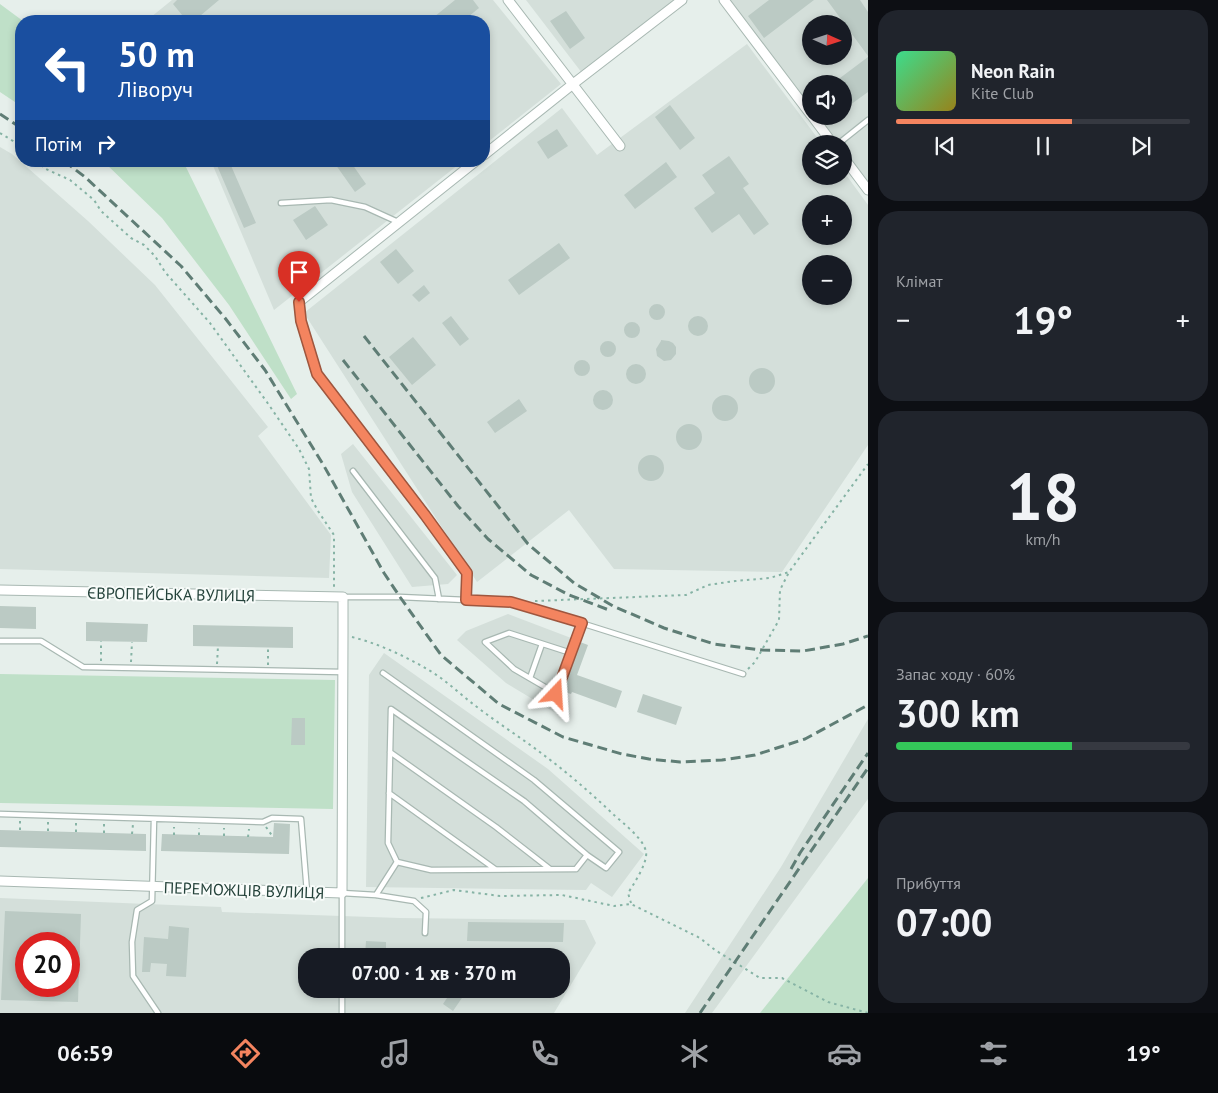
<!DOCTYPE html>
<html lang="uk">
<meta charset="utf-8">
<style>
:root{--surface:#171b24;--page:#20242c;--text:#f1f3f6;--muted:#9ea1a6;--line:#363941;--accent:#f4845f}
body{margin:0;font-family:"PT Sans",sans-serif;background:var(--page);color:var(--text);height:100vh;display:flex;flex-direction:column;font-size:19px;white-space:nowrap}
*{box-sizing:border-box;margin:0}
p{font-size:16px;color:var(--muted)}
.icon{flex:none;width:28px;height:28px;fill:none;stroke:currentColor;stroke-width:2;stroke-linecap:round;stroke-linejoin:round}
.map{position:relative;flex:1;overflow:hidden}
.drawer{display:flex;flex-direction:column;gap:10px;padding:10px;background:#0d0f14;width:350px}
.drawer>*{flex:none}
.guide{position:absolute;left:15px;top:15px;width:475px;height:152px;border-radius:20px;box-shadow:0 2px 8px #0003;background:#1a4fa0;color:#fff;overflow:hidden}
.needle{width:32px;rotate:93deg}
.fabs{position:absolute;left:802px;top:15px;display:grid;gap:10px}
.fabs a{display:grid;place-items:center;width:50px;height:50px;border-radius:50%;background:var(--surface);box-shadow:0 2px 8px #0003;font-size:25px}
.speed{position:absolute;left:15px;top:932px;display:flex;gap:10px;font-size:25px;font-weight:700;text-align:center}
.speed>*{display:grid;place-content:center;width:65px;height:65px;border-radius:50%;background:var(--surface);box-shadow:0 2px 8px #0003;line-height:1}
.speed .limit{border:8px solid #d22;background:#fff;color:#111}
.pin{position:absolute;display:grid;place-items:center;width:42px;height:42px;color:#fff;margin:-51px -21px;border-radius:50% 50% 50% 0;rotate:-45deg;box-shadow:0 0 5px #0007}
.pin .icon{rotate:45deg}
.me{position:absolute;width:55px;margin:-28px;rotate:20deg;stroke-linejoin:round;filter:drop-shadow(0 0 4px #0008)}
.turn{display:flex;align-items:center;gap:18px;height:105px;padding:0 20px;font-size:22px}
.turn .icon{width:65px;height:65px;stroke-width:2.5}
.turn b{display:block;font-size:35px;line-height:42px}
.then{display:flex;align-items:center;height:48px;padding:0 20px;background:#0003;gap:10px;font-size:19px}
.big{font-size:38px;font-weight:600;line-height:1.1}
.drawer .card{flex:1;display:flex;flex-direction:column;justify-content:center;gap:8px;min-width:0;padding:0 18px;border-radius:20px;background:var(--page)}
.drawer .dial{align-items:center;gap:0}
.dial b{font-size:65px;line-height:1}
.song{display:flex;align-items:center;gap:15px}
.cover{width:60px;height:60px;border-radius:8px;background:linear-gradient(135deg,hsl(150 70% 55%),hsl(50 70% 35%))}
.played{height:5px;border-radius:2px;background:linear-gradient(90deg,var(--accent) 60%,var(--line) 60%)}
.keys{display:flex;justify-content:space-around;direction:ltr}
.heat{display:flex;justify-content:space-between;align-items:center;font-size:28px;direction:ltr}
.charge{height:8px;border-radius:4px;background:linear-gradient(90deg,#34c759 60%,var(--line) 0)}
.trip{position:absolute;left:298px;top:948px;width:272px;height:50px;border-radius:20px;background:var(--surface);box-shadow:0 2px 8px #0003;font-weight:600;line-height:50px;text-align:center}
.tab-bar{display:flex;height:80px;justify-content:space-around;align-items:center;background:#090b0e;color:var(--muted)}
.tab-bar .icon{width:35px;height:35px}
.tab-bar .current{color:var(--accent)}
.tab-bar b{font-size:22px;color:var(--text)}
main{display:flex;flex:1;min-height:0}
.map>svg:first-child{display:block}
.built{fill:#d4dfda;fill-rule:evenodd}
.green{fill:#bfe0c8}
.building{fill:#bbcac4;fill-rule:evenodd}
.lines{fill:none;stroke-linecap:round;stroke-linejoin:round}
.lane-casing{stroke:#a8b8b2;stroke-width:7}
.street-casing{stroke:#a8b8b2;stroke-width:11}
.path{stroke:#86b3a5;stroke-width:2;stroke-dasharray:2.5 4;stroke-linecap:butt}
.lane{stroke:#fff;stroke-width:4.5}
.street{stroke:#fff;stroke-width:9}
.rail{stroke:#5f7d75;stroke-width:3;stroke-dasharray:10 5;stroke-linecap:butt}
.route-casing{stroke:#9f563e;stroke-width:12}
.route{stroke:#f4845f;stroke-width:9}
.labels{text-anchor:middle;stroke-width:4;stroke-linejoin:round;paint-order:stroke}
.street-label{font-size:16px;fill:#24423a;stroke:#f7fbf9}
</style>
<main>
<div class="map">
<svg width="868" height="1013" viewBox="0 0 868 1013">
<rect width="100%" height="100%" fill="#e6efeb"/>
<!-- built -->
<path class="built" d="M172,0H493L561,84L484,145V21H153L151,17Z
M526,0H679L582,73Z
M729,0H868V183L844,151V144H838L817,116H844V84H811V108ZM811,24H844V56H811Z
M747,44L822,144H811V176H844V172L868,205V445L782,572L614,569L569,510L477,582L304,313L562,108L597,155ZM811,204H844V236H811ZM811,264H844V296H811Z
M0,147L12,154L88,221L155,285L268,427L258,436L331,535L329,578L0,569Z
M211,161H463L274,310Z
M353,444L457,575L448,584L412,587L352,492L341,454Z
M508,614L579,641L554,712L506,683L457,640L466,631Z
M384,653L548,769L644,854L612,897L591,883L586,890L366,887L369,675Z
M868,719V799L712,1013H685L781,867Z
M0,898L221,907L222,912L400,918L585,920L596,943L554,1013H0ZM26,944H69V986H26ZM306,956H561V989H306Z"/>
<!-- green -->
<path class="green" d="M0,4L23,21H21V106L0,92Z
M103,161H183L297,394L291,399L229,305L162,218Z
M0,674L335,680L333,809L0,803Z
M868,878V1013H760Z"/>
<!-- building -->
<path class="building" d="M177,0H219L194,21H187L173,4Z
M455,0H473L479,8L463,21H429Z
M769,0H814L764,38L748,16Z
M827,0H860L868,12V56Z
M566,11L585,38L570,49L550,21Z
M868,57V92L850,105L844,96V84H832Z
M670,105L695,138L680,150L655,117Z
M557,129L568,146L548,159L537,142Z
M729,156L749,184L743,188L769,224L754,235L739,214L712,233L694,208L715,193L702,175Z
M215,161H229L256,223L244,228Z
M333,161H350L366,184L355,192Z
M666,162L677,177L635,209L624,195Z
M315,206L328,225L306,240L293,220Z
M559,243L570,258L519,295L508,280Z
M396,249L414,271L398,284L380,262Z
M424,285L430,293L419,302L412,295Z
M649 312a8 8 0 1 1 16 0a8 8 0 1 1-16 0Z
M688 326a10 10 0 1 1 20 0a10 10 0 1 1-20 0Z
M451,316L469,339L460,346L442,323Z
M624 330a8 8 0 1 1 16 0a8 8 0 1 1-16 0Z
M413,337L436,365L412,385L389,357Z
M661,340L669,341L673,343L676,347V354L671,360L664,361L657,356L656,349L661,341Z
M600 349a8 8 0 1 1 16 0a8 8 0 1 1-16 0Z
M574 368a8 8 0 1 1 16 0a8 8 0 1 1-16 0Z
M626 374a10 10 0 1 1 20 0a10 10 0 1 1-20 0Z
M749 381a13 13 0 1 1 26 0a13 13 0 1 1-26 0Z
M593 400a10 10 0 1 1 20 0a10 10 0 1 1-20 0Z
M712 408a13 13 0 1 1 26 0a13 13 0 1 1-26 0Z
M519,399L527,411L495,433L487,422Z
M676 437a13 13 0 1 1 26 0a13 13 0 1 1-26 0Z
M638 468a13 13 0 1 1 26 0a13 13 0 1 1-26 0Z
M0,606L36,607V629L0,628Z
M86,622L148,624L147,642L86,641Z
M193,625L293,627V648L193,646Z
M580,642L588,645L577,675L622,691L616,708L572,692L571,694L562,691Z
M643,694L682,707L676,725L637,712Z
M292,718H305V745H291Z
M274,823L290,824L289,854L161,851L162,834L273,837Z
M0,830L146,834V851L0,847Z
M5,911L81,914L78,1002L1,1000ZM26,944H69V986H26Z
M468,922L564,923L563,942L467,941Z
M169,926L189,928L186,977L166,976L167,964L151,963L150,972H142L144,937L168,939Z
M366,941L386,942V956H365Z
M453,989H462L466,992L453,1011L443,1004Z"/>
<g class="lines">
<defs>
<path id="lane" d="M838,144L868,120
M281,203L331,200L365,207L398,222
M353,471L435,578L439,599
M343,597H400L511,602L581,623L743,674
M0,641H41L83,667L342,672
M571,653L509,633L485,642L514,669L557,694L581,623
M383,673L534,780L619,852L606,868L587,855L576,869L431,870L397,862L388,843L391,709L524,801L587,855
M530,678L542,644
M390,752L496,827L550,869
M389,793L495,869
M0,814L263,822L272,818L301,819L307,892
M154,819L152,901L137,910L132,942L133,976L158,1013
M376,895L397,862
M342,956V893L376,895L414,901L426,912L425,933
M342,1013V989"/>
<path id="street" d="M508,0L620,146
M724,0L811,115
M812,116L833,144
M484,155L573,84L682,0
M844,158L868,190
M0,590L343,597V634L342,893L0,881
M466,600L467,573L425,515L317,374L301,321L299,302L476,161"/>
</defs>
<!-- lane casing -->
<use href="#lane" class="lane-casing"/>
<!-- street casing -->
<use href="#street" class="street-casing"/>
<!-- path -->
<path class="path" d="M0,133L13,141L21,148
M36,161L46,169L70,180L94,200L101,211L131,238L144,245L155,256L165,272L210,323L269,405L299,449L309,469L311,498L318,511L334,535V587
M535,601L686,595L708,585L735,581L770,578L789,572
M352,637C380,644 407,657 432,672C448,682 462,696 477,707C499,724 523,739 545,756C569,774 592,794 614,815C623,823 644,839 646,852C648,862 634,884 628,893L631,903
M101,661V641
M131,662L132,642
M217,664L218,646
M268,665V647
M748,669L755,662L779,620L780,590L789,572L868,464
M266,827L273,837
M20,830V820
M48,831V821
M76,832V822
M104,833V823
M132,834L133,824
M174,835V827
M199,835V828
M224,836V828
M248,837L249,829
M421,898L454,890L500,896L562,895L614,906L631,904L700,938L715,950L760,978H782L828,1002L868,1013"/>
<!-- lane -->
<use href="#lane" class="lane"/>
<!-- street -->
<use href="#street" class="street"/>
<!-- rail -->
<path class="rail" d="M0,114L21,128
M64,161L85,177L181,266L225,318L265,370L324,466L384,573L400,597L441,655L499,704L563,737L622,754L649,759L680,762L722,760L755,755L805,739L868,705
M364,336L528,544L574,583L613,606L664,628L714,644L762,650L803,651L843,644L868,636
M343,360L458,506L488,539L531,575L569,595L609,610
M791,869L800,853L868,753
M700,1013L868,768"/>
</g>
<g class="lines">
<defs>
<path id="route" d="M299,302L301,321L317,374L425,515L467,573L466,600L511,602L582,623L556,694"/>
</defs>
<!-- route casing -->
<use href="#route" class="route-casing"/>
<!-- route -->
<use href="#route" class="route"/>
</g>
<g class="labels">
<!-- street labels -->
<g class="street-label">
<text transform="translate(171 594) rotate(1)" y="6">ЄВРОПЕЙСЬКА ВУЛИЦЯ</text>
<text transform="translate(244 890) rotate(2)" y="6">ПЕРЕМОЖЦІВ ВУЛИЦЯ</text>
</g>
</g>
</svg>
<div class="fabs">
<a><svg class="needle" viewBox="-14 -14 28 28"><path d="M0-13l5 13h-10z" fill="#e53935"/><path d="M0 13l5-13h-10z" fill="#9ea1a6"/></svg></a>
<a><svg class="icon" aria-label="sound" viewBox="0 0 24 24"><path d="M4 9h4l5-4v14l-5-4H4zM17 9q2 3 0 6"/></svg></a>
<a><svg class="icon" aria-label="layers" viewBox="0 0 24 24"><path d="M12 4l9 5-9 5-9-5zM3 14l9 5 9-5"/></svg></a>
<a>+</a>
<a>−</a>
</div>
<div class="speed"><div class="limit">20</div></div>
<div class="pin" style="left:299px;top:302px;background:#d93025"><svg class="icon" aria-label="arrive" viewBox="0 0 24 24"><path d="M6 21V4h12l-3 4 3 4H6"/></svg></div>
<svg class="me" style="left:556px;top:694px" viewBox="-20 -20 40 40"><path d="M0-17L14 15 0 8-14 15z" fill="#f4845f" stroke="#fff" stroke-width="4"/></svg>
<div class="trip">07:00 · 1 хв · 370 m</div>
<div class="guide">
<div class="turn"><svg class="icon" aria-label="left" viewBox="0 0 24 24"><path d="M17 20v-9H6M10 6l-5 5 5 5"/></svg><div><b>50 m</b>Ліворуч</div></div>
<div class="then">Потім<svg class="icon" aria-label="right" viewBox="0 0 24 24"><path d="M7 20v-9h11M14 6l5 5-5 5"/></svg></div>
</div>
</div>
<section class="drawer">
<div class="card">
<div class="song"><i class="cover"></i><div><b>Neon Rain</b><p>Kite Club</p></div></div>
<div class="played"></div>
<div class="keys"><svg class="icon" aria-label="previous" viewBox="0 0 24 24"><path d="M18 5L8 12l10 7zM5 5v14"/></svg><svg class="icon" aria-label="pause" viewBox="0 0 24 24"><path d="M8 5v14M16 5v14"/></svg><svg class="icon" aria-label="next" viewBox="0 0 24 24"><path d="M6 5l10 7-10 7zM19 5v14"/></svg></div>
</div>
<div class="card"><p>Клімат</p>
<div class="heat"><a>−</a><b class="big">19°</b><a>+</a></div>
</div>
<div class="card dial"><b>18</b><p>km/h</p></div>
<div class="card"><p>Запас ходу · 60%</p><b class="big">300 km</b><div class="charge"></div></div>
<div class="card"><p>Прибуття</p><b class="big">07:00</b></div>
</section>
</main>
<nav class="tab-bar">
<b>06:59</b>
<svg class="icon current" aria-label="directions" viewBox="0 0 24 24"><path d="M12 3l9 9-9 9-9-9zM9 14v-3h6M13 9l2 2-2 2"/></svg>
<svg class="icon" aria-label="music" viewBox="0 0 24 24"><path d="M9 18V5l10-2v13"/><circle cx="6" cy="18" r="3"/><circle cx="16" cy="16" r="3"/></svg>
<svg class="icon" aria-label="phone" viewBox="0 0 24 24"><path d="M5 4h4l2 5-3 2q2 4 5 5l2-3 5 2v4C11 20 4 13 5 4z"/></svg>
<svg class="icon" aria-label="climate" viewBox="0 0 24 24"><path d="M12 3v18M4 7l16 10M4 17L20 7"/></svg>
<svg class="icon" aria-label="car" viewBox="0 0 24 24"><path d="M5 17H2v-5l4-1 3-4h7l3 4 3 1v5h-3M9 17h6M6 11h13"/><circle cx="7" cy="17" r="2"/><circle cx="17" cy="17" r="2"/></svg>
<svg class="icon" aria-label="filters" viewBox="0 0 24 24"><path d="M4 7h16M4 17h16"/><circle cx="9" cy="7" r="2"/><circle cx="15" cy="17" r="2"/></svg>
<b>19°</b>
</nav>
